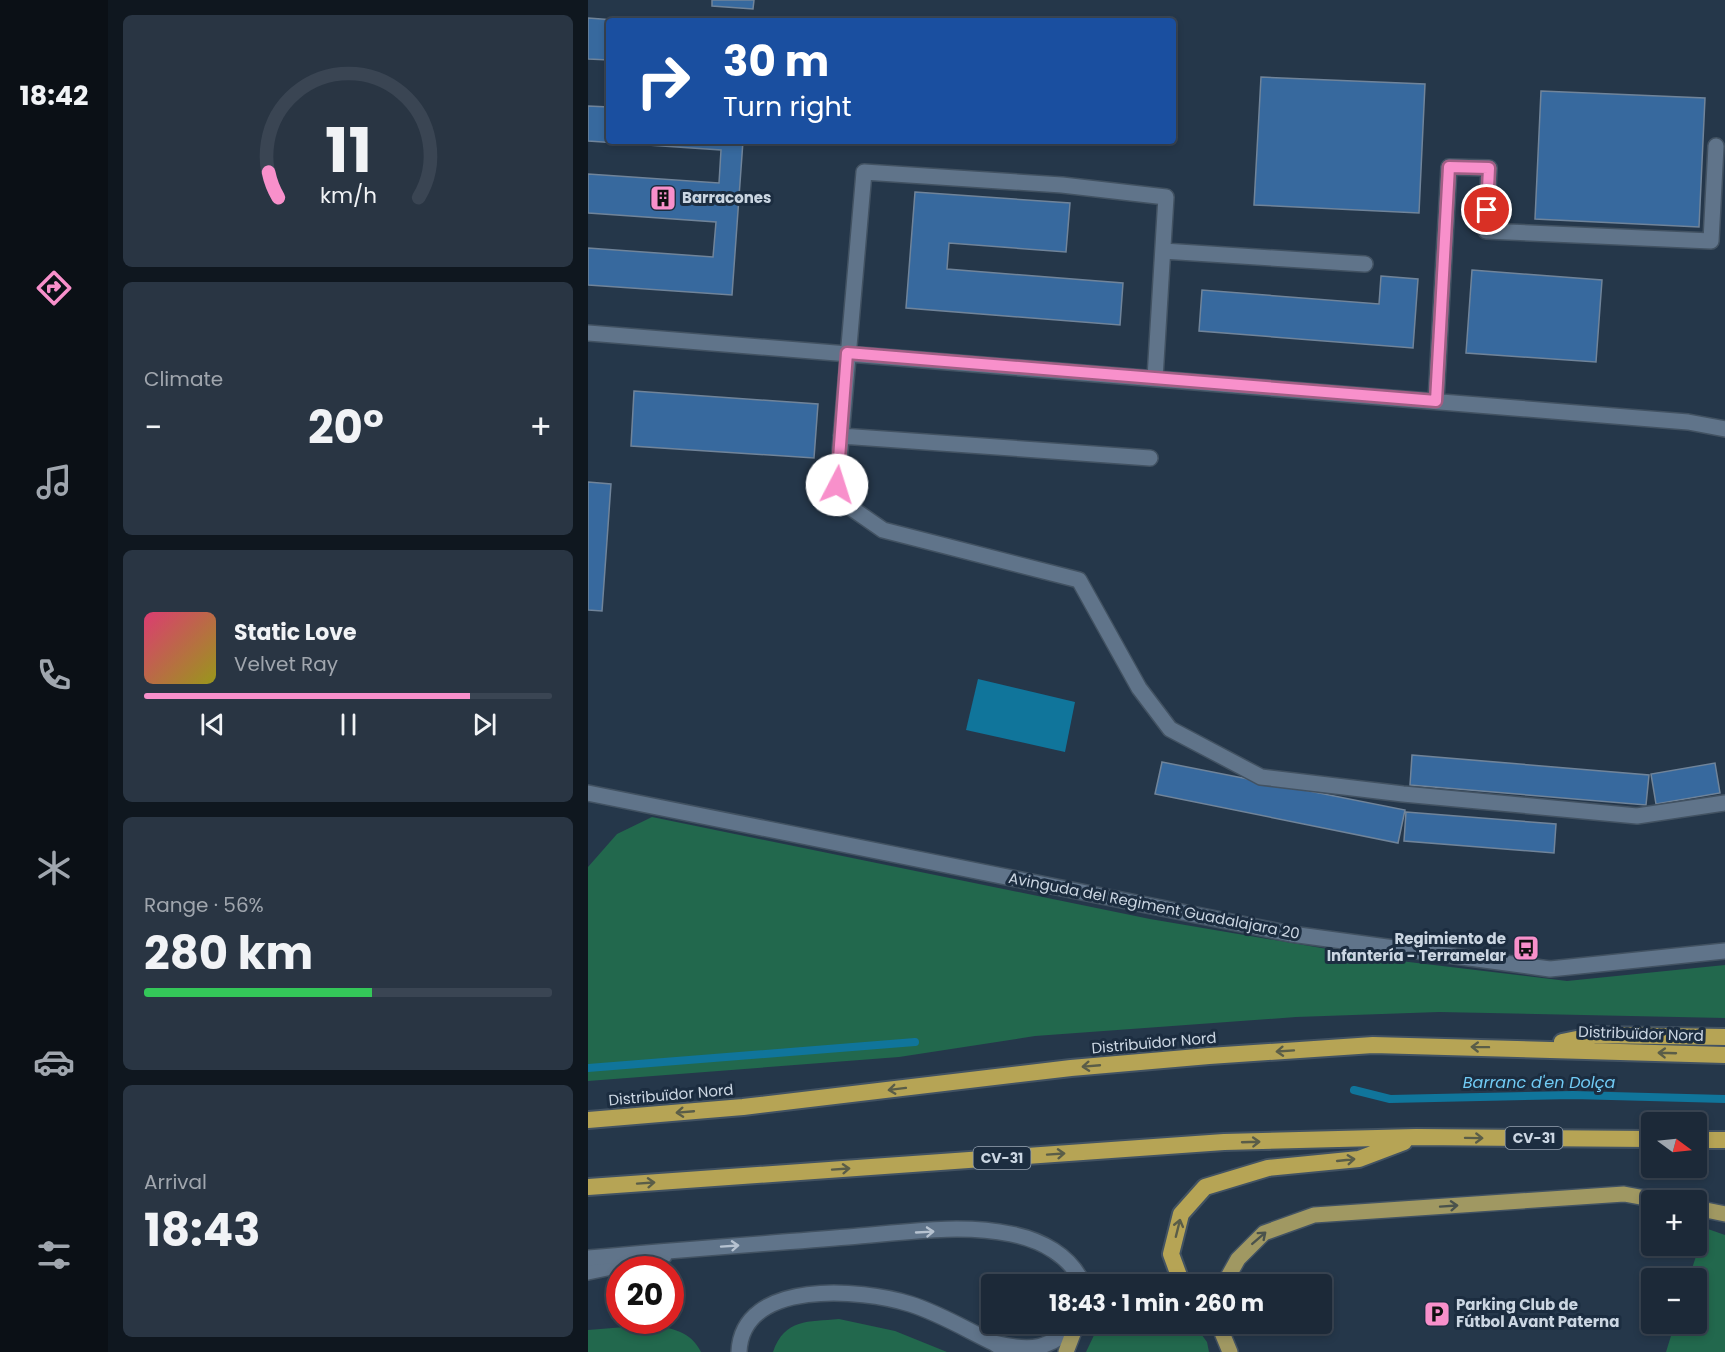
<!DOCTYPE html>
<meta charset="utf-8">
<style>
:root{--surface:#1c2938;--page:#293543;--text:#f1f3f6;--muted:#a0a6ae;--line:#3a4553;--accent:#f890cb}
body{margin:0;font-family:Poppins,sans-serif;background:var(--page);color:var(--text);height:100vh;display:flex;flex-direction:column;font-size:22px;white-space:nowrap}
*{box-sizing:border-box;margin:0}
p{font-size:20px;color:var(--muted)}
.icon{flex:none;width:33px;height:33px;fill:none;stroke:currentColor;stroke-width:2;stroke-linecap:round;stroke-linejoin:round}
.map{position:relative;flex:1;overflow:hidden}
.drawer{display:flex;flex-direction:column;gap:15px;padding:15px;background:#0f171f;width:480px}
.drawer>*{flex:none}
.guide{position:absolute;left:18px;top:18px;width:570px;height:126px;border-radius:6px;box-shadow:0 3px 9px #0003,0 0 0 2px var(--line);background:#1a4fa0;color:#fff;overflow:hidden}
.needle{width:39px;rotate:105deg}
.buttons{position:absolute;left:1053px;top:1112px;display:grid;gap:12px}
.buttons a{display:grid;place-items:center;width:66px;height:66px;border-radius:6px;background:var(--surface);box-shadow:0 3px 9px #0003,0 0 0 2px var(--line);font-size:30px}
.speed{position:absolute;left:18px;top:1256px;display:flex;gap:12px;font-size:30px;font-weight:700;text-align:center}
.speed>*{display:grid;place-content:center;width:78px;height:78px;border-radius:50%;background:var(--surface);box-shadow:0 3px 9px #0003,0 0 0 2px var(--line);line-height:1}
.speed .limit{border:9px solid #d22;background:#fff;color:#111}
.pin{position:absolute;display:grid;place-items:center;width:51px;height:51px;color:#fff;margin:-26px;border:3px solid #fff;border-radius:50%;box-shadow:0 2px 6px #0007}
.me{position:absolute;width:66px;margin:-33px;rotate:5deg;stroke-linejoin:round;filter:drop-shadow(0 0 4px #0008)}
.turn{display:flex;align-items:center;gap:21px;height:126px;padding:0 18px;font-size:27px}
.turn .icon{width:78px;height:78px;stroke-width:2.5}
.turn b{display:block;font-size:42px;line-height:51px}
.big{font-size:45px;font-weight:700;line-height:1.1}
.drawer .card{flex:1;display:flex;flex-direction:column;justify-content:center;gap:9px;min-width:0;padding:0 21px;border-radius:9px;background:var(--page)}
.drawer .dial{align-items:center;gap:0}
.dial svg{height:156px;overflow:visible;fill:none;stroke:var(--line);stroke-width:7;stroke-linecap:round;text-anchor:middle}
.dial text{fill:var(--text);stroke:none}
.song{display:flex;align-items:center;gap:18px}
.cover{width:72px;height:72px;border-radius:9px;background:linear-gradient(135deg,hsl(340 70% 55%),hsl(60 70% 35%))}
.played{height:6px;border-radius:3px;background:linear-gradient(90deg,var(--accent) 80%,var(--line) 80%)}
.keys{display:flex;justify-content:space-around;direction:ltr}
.heat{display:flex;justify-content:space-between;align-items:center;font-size:33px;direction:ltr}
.charge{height:9px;border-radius:4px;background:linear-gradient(90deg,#34c759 56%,var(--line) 0)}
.trip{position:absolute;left:393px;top:1274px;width:351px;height:60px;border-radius:6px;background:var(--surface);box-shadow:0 3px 9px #0003,0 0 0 2px var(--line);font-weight:700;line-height:60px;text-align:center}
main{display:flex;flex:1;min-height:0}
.tab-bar{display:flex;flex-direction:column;width:108px;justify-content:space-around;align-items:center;background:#0b1016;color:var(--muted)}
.tab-bar .icon{width:42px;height:42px}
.tab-bar .on{color:var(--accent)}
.tab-bar b{font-size:27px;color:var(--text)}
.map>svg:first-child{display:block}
.green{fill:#22684d}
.water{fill:#10759b}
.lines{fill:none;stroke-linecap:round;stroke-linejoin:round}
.stream{stroke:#10759b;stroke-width:8}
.building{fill:#37699e;stroke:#70849a;stroke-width:1.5}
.service-casing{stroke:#425262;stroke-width:18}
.tertiary-casing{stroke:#425262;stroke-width:18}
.secondary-casing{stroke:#425262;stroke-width:18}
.primary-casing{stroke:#425262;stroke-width:18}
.trunk-casing{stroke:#425262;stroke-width:20}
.service{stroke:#60748a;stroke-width:15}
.tertiary{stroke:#60748a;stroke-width:15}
.secondary{stroke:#60748a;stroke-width:15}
.primary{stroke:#a09862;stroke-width:15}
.trunk{stroke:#b6a455;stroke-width:16}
.oneway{stroke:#5a5d48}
.oneway2{stroke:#4a524c}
.oneway3{stroke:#b6c2d0}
.route-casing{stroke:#a15e84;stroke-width:15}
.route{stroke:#f890cb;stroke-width:10}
.labels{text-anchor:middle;stroke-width:6;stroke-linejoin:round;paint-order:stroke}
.shield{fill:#1c2d40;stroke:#96a3b1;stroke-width:1.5}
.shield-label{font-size:14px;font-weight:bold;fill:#cbd6e2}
.poi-label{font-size:15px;font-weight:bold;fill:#cbd6e2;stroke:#1c2d40;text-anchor:start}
.street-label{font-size:15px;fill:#cbd6e2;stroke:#1c2d40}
.water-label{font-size:16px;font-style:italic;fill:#71cbf5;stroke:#1c2d40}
</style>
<main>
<nav class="tab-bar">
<b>18:42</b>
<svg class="icon on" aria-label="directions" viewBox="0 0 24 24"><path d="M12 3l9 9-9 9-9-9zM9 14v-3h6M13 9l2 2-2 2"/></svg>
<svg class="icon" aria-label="music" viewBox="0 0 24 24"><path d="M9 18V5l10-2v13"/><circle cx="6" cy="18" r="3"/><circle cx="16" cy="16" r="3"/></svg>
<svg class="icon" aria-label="phone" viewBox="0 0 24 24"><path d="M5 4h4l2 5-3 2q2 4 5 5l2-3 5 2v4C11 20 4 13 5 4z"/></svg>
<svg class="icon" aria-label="climate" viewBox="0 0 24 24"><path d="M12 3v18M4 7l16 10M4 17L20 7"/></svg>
<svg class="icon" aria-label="car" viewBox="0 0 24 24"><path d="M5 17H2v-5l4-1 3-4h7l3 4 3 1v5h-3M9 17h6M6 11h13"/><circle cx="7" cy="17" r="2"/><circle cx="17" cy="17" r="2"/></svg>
<svg class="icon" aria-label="filters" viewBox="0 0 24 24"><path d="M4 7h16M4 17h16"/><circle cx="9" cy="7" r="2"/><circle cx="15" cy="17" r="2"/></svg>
</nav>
<section class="drawer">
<div class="card dial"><svg viewBox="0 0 100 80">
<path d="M14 69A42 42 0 1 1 86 69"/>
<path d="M14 69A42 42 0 0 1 9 56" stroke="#f890cb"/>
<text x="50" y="56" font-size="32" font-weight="700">11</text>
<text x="50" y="72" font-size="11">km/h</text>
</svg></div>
<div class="card"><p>Climate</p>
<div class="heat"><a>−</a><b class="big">20°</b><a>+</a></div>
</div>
<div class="card">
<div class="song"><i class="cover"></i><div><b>Static Love</b><p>Velvet Ray</p></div></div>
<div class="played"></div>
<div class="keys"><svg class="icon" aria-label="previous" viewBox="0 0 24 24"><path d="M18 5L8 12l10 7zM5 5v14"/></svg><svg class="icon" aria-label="pause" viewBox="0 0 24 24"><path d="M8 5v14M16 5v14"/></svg><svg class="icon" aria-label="next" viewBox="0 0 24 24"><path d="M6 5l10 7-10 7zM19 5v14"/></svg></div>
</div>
<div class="card"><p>Range · 56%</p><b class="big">280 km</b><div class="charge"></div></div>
<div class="card"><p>Arrival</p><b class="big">18:43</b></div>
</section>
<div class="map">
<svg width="1137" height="1352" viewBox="0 0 1137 1352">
<rect width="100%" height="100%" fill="#25374a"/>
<!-- green -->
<path class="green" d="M64,817L562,919L804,960L979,981L1137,965V1018L851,1012L708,1017L447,1036L311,1057L0,1081V867L29,834Z
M1117,1228L1137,1235V1352H1078L1087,1323H1108V1278H1101Z
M251,1319L307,1331L359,1352H185C197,1318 220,1322 251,1319Z
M516,1323H605L619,1342L621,1352H498L508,1331Z
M62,1325C83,1328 103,1331 113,1352H0V1330Z"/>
<!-- water -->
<path class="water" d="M390,679L487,702L477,752L378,730Z"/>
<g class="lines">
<!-- stream -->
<path class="stream" d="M0,1068L327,1042
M766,1090L802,1099L985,1095L1137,1099"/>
</g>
<!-- building -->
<path class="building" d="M124,0H166L165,9L124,6Z
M0,18L40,21H21V60L0,59Z
M673,77L837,84L831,213L666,205Z
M953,91L1117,98L1111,227L947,219Z
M0,106L21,107V141H155L144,295L0,285V248L125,257L128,222L0,213V174L131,183L133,150L0,141Z
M327,192L482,203L478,252L361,243L359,269L535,283L532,325L318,308Z
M884,270L1014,280L1008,362L878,353Z
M793,276L830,279L825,348L611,331L614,290L791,304Z
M46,391L230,404L226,458L43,446Z
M0,482L23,484L14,611L0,610Z
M824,755L1061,775L1058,805L822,785Z
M574,762L817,810L810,843L567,794Z
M1127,763L1132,793L1068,804L1063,774Z
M818,812L968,824L966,853L816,841Z"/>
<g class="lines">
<defs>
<path id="service" d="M575,251L777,264
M0,333L1100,422L1137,429
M567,378L578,197L474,185L276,172L249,485L259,505L295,530L491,580L551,688L582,729L673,777L815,794L1049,816L1137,803
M848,401L861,167L901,168L898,231L1123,241L1128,146
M253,436L562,458
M0,1272L76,1256
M151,1352C154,1278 274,1289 322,1304C351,1313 379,1330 406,1343
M419,1352L406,1343C443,1352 461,1350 489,1323"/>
<path id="tertiary" d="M0,793L703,934L962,969L1137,951"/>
<path id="secondary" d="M0,1258C86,1250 173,1244 260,1237C312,1233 371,1223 423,1234C453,1240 482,1255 495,1284"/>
<path id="primary" d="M1108,1208L1137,1214
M636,1284L650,1259L676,1233L726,1215L1036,1194L1068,1200
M630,1323L642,1352
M478,1352L489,1323"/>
<path id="trunk" d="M974,1042L1008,1035L1137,1037
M0,1120L155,1107L483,1068L621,1056L785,1045L1137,1055
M1108,1140H1137
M0,1187L636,1142L828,1137L1064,1139
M594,1284L583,1254L593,1214L617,1187L680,1168L771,1159L816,1142"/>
</defs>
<!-- service casing -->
<use href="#service" class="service-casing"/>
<!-- tertiary casing -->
<use href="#tertiary" class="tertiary-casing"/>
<!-- secondary casing -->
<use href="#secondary" class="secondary-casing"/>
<!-- primary casing -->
<use href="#primary" class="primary-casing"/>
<!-- trunk casing -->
<use href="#trunk" class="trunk-casing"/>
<!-- service -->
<use href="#service" class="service"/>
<!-- tertiary -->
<use href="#tertiary" class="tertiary"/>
<!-- secondary -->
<use href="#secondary" class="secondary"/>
<!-- primary -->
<use href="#primary" class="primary"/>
<!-- trunk -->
<use href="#trunk" class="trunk"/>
</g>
<!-- one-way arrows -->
<defs><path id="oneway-shaft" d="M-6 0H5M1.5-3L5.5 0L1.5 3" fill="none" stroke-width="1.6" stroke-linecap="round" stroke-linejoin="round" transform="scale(1.5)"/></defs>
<g class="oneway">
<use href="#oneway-shaft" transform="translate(892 1047) rotate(-179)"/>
<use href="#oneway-shaft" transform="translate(697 1051) rotate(176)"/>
<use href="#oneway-shaft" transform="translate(1079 1053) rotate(-178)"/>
<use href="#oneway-shaft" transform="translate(503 1066) rotate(175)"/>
<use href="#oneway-shaft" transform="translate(309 1089) rotate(173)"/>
<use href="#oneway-shaft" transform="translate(97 1112) rotate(175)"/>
<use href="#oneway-shaft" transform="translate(886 1138) rotate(1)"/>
<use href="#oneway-shaft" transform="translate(663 1142) rotate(-2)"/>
<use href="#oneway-shaft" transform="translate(468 1154) rotate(-4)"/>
<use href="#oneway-shaft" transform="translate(758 1160) rotate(-6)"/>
<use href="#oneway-shaft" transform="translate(253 1169) rotate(-4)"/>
<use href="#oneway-shaft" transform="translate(58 1183) rotate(-4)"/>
<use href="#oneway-shaft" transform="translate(590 1228) rotate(-76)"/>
</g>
<g class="oneway2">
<use href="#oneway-shaft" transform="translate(861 1206) rotate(-4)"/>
<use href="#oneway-shaft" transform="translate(671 1238) rotate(-41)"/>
</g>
<g class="oneway3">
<use href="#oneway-shaft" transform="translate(337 1232) rotate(-3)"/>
<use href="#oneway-shaft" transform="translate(142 1246) rotate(-4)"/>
</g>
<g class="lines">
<defs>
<path id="route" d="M249,485L259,353L848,401L861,167L901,168L899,210"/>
</defs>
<!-- route casing -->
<use href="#route" class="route-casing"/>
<!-- route -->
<use href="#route" class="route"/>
</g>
<!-- icons -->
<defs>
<symbol id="building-square" viewBox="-11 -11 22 22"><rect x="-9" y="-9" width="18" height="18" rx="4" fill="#f890cb" stroke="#1c2d40"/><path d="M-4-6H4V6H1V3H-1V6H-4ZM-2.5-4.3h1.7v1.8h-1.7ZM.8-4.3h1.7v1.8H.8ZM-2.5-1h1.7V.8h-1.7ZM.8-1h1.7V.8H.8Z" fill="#111"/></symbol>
<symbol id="bus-square" viewBox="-11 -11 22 22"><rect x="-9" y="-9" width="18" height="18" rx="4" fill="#f890cb" stroke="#1c2d40"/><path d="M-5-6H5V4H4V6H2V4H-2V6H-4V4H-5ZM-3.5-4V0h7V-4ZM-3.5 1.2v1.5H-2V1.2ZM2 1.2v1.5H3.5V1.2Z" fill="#111"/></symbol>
<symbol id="parking-square" viewBox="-11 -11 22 22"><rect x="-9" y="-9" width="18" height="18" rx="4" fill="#f890cb" stroke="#1c2d40"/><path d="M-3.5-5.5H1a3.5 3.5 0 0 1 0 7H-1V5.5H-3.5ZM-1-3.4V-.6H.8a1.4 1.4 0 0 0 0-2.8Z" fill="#111"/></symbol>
</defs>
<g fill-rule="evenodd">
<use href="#building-square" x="60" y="183" width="30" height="30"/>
<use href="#bus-square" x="923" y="933" width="30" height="30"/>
<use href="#parking-square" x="834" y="1299" width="30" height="30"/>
</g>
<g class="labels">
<!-- shield labels -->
<g class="shield">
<rect x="917.5" y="1127" width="57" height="22" rx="4.5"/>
<rect x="385.5" y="1147" width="57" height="22" rx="4.5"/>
</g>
<g class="shield-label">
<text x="946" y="1143">CV-31</text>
<text x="414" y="1163">CV-31</text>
</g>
<!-- poi labels -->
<g class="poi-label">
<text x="94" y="203">Barracones</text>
<text x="918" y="944" text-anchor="end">Regimiento de<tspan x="918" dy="17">Infantería - Terramelar</tspan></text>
<text x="868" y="1310">Parking Club de<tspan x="868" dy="17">Fútbol Avant Paterna</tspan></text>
</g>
<!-- street labels -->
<g class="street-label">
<text transform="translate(566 906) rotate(11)" y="5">Avinguda del Regiment Guadalajara 20</text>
<text transform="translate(1053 1034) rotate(2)" y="5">Distribuïdor Nord</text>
<text transform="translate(566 1043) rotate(-5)" y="5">Distribuïdor Nord</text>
<text transform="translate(83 1095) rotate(-5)" y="5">Distribuïdor Nord</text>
</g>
<!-- water labels -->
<g class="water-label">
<text x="951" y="1088">Barranc d'en Dolça</text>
</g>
</g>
</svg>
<div class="buttons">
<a><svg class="needle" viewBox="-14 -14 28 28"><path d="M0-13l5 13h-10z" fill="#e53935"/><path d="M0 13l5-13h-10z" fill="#a0a6ae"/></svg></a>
<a>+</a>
<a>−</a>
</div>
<div class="speed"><div class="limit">20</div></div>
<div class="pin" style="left:899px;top:210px;background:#d93025"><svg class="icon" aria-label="arrive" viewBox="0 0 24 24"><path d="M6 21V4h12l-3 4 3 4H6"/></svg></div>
<svg class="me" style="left:249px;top:485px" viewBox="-20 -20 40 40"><circle r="19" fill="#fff"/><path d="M0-13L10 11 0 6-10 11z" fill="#f890cb"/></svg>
<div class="trip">18:43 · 1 min · 260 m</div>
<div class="guide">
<div class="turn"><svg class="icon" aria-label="right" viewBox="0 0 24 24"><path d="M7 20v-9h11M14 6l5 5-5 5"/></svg><div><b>30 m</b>Turn right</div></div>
</div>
</div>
</main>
